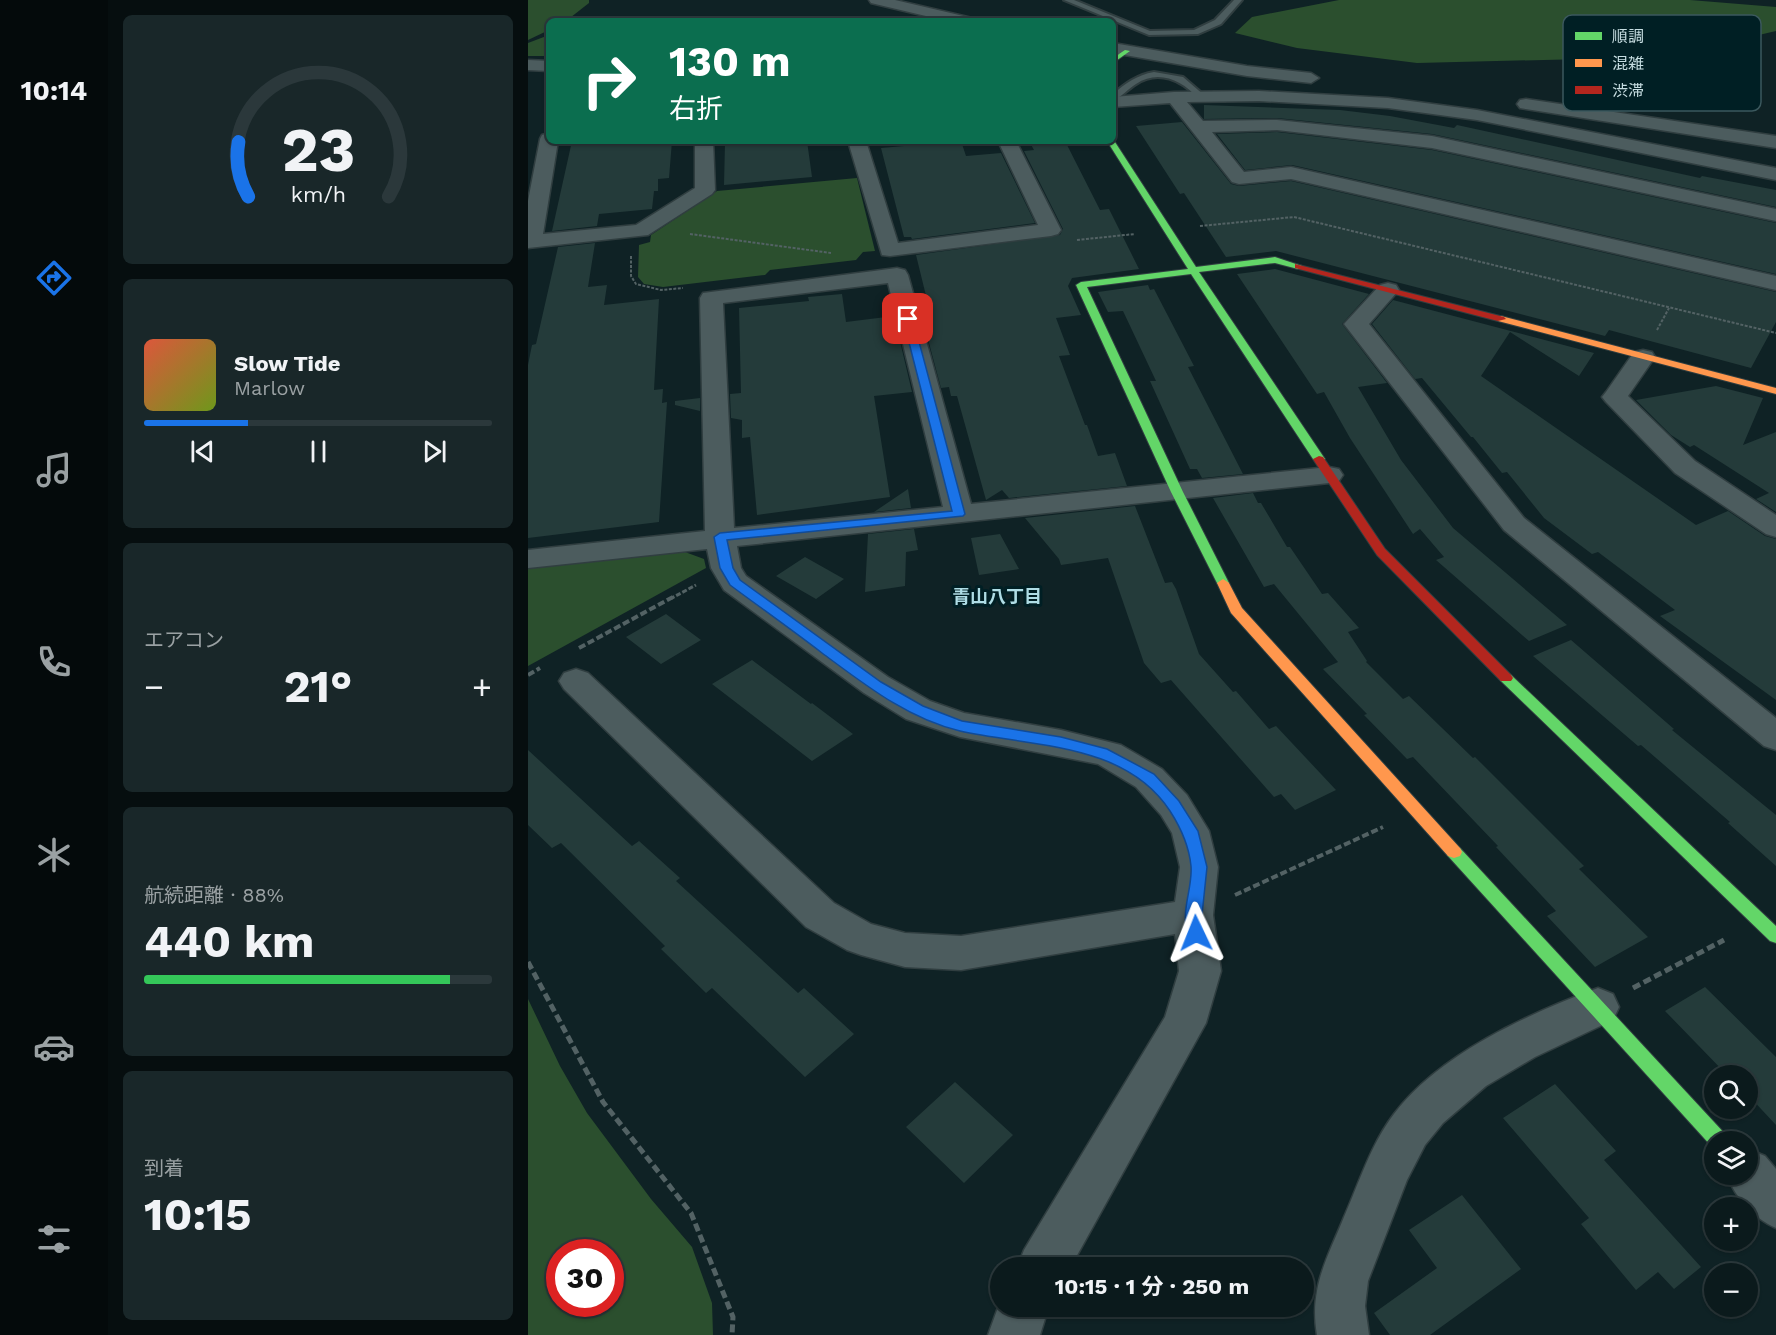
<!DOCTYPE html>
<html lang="ja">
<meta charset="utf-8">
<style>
:root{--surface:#0b1a1c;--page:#192729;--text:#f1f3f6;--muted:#9aa1a3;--line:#2b383b;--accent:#1a73e8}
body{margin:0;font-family:"Work Sans","Noto Sans JP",sans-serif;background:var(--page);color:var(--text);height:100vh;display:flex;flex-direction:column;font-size:22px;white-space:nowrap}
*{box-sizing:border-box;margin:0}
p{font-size:20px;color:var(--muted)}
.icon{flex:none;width:33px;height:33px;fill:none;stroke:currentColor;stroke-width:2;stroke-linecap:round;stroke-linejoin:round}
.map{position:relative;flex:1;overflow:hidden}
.side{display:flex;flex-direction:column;gap:15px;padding:15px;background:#060e0f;width:420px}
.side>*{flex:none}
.hud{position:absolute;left:18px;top:18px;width:570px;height:126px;border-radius:9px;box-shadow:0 2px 4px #0004,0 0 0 2px var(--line);background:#0b6e4f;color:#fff;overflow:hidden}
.controls{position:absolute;left:1176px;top:1065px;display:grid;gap:12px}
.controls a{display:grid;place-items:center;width:54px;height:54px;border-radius:50%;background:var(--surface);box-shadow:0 2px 4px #0004,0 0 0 2px var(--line);font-size:30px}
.speed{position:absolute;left:18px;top:1239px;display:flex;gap:12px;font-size:30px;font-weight:700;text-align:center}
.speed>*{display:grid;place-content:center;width:78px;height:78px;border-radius:50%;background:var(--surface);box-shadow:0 2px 4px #0004,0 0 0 2px var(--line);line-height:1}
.speed .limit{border:9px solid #d22;background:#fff;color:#111}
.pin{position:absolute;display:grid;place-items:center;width:51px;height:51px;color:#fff;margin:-26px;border-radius:12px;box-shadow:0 3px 9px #0006}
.me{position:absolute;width:66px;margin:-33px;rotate:358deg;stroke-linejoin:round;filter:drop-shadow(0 0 4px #0008)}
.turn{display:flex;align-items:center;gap:21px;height:126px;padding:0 24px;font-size:27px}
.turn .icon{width:78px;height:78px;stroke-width:2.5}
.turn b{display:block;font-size:42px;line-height:51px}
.big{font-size:45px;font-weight:700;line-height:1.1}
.side .card{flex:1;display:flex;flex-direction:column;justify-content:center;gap:9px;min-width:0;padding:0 21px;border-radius:9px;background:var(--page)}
.side .dial{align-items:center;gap:0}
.dial svg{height:156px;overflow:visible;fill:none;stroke:var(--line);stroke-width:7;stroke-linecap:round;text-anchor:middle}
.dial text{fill:var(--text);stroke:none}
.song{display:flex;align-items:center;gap:18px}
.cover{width:72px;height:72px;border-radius:9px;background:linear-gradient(135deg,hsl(10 70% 55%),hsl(80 70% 35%))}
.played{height:6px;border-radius:3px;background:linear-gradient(90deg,var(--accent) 30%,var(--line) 30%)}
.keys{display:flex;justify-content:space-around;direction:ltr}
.heat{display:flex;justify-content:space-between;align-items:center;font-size:33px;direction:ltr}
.charge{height:9px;border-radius:4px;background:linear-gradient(90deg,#34c759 88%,var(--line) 0)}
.trip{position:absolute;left:462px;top:1257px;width:324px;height:60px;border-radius:30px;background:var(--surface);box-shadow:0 2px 4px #0004,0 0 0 2px var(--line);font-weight:700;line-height:60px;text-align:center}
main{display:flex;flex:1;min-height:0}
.tab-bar{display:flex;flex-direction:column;width:108px;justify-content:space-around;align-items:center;background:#040a0b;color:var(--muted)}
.tab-bar .icon{width:42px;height:42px}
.tab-bar .active{color:var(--accent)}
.tab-bar b{font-size:27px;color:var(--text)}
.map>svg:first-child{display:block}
.green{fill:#2b4f2e;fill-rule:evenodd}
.building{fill:#243b3a}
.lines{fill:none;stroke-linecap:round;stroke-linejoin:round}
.lane-casing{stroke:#303e40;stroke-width:4}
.street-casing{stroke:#303e40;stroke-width:3}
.fast-casing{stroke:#303e40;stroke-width:2}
.slow-casing{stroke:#303e40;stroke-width:2}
.jam-casing{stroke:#303e40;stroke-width:2}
.path-far3{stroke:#536264;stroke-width:2;stroke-dasharray:3 1.5;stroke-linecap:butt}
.path-far2{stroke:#536264;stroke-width:3;stroke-dasharray:5 2;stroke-linecap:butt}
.path-far1{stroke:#536264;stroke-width:4;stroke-dasharray:7 3;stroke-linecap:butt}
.path{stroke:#536264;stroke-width:5;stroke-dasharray:8 4;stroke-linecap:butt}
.lane{fill:#4c5c5e;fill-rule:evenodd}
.street{fill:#4c5c5e;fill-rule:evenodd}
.fast{fill:#63d668;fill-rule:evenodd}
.slow{fill:#ff974d;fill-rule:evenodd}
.jam{fill:#b3261e;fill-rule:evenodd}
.route{fill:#1a73e8;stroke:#114b97;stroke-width:1.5}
.labels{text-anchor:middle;stroke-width:6;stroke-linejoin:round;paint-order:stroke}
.neighbourhood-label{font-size:18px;font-weight:bold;fill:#afdde5;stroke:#001f24}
.key{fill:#001f24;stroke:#3b585d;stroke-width:1.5}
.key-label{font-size:16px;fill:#c6dde1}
</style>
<main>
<nav class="tab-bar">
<b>10:14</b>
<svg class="icon active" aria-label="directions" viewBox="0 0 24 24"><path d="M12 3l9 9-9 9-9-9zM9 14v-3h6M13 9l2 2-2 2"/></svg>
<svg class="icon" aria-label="music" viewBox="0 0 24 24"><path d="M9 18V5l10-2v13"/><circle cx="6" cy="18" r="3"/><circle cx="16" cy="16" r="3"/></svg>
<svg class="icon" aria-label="phone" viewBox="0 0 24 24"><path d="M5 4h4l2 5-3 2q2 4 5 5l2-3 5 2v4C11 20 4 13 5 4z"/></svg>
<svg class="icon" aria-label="climate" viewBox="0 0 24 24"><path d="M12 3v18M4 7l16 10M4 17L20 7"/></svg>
<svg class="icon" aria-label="car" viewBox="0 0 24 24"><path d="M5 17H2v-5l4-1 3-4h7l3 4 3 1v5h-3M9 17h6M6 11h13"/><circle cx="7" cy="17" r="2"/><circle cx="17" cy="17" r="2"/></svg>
<svg class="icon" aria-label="filters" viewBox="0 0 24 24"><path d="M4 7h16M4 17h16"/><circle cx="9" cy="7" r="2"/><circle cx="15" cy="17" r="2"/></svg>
</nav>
<section class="side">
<div class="card dial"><svg viewBox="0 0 100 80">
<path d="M14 69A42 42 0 1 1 86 69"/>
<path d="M14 69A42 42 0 0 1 9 41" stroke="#1a73e8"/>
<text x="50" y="56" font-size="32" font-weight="700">23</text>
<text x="50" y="72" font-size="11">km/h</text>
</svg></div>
<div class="card">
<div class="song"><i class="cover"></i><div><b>Slow Tide</b><p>Marlow</p></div></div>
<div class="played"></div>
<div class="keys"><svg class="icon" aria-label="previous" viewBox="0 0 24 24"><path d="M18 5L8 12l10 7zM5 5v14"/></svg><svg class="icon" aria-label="pause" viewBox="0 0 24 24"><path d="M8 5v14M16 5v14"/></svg><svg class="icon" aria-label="next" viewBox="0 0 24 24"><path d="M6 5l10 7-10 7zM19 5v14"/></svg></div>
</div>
<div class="card"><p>エアコン</p>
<div class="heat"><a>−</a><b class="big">21°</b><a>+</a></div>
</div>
<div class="card"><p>航続距離 · 88%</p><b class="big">440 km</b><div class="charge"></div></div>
<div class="card"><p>到着</p><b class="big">10:15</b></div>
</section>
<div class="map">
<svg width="1248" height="1335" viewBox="0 0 1248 1335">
<rect width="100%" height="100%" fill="#0f2225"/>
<!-- green -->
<path class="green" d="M0,0H61V3L38,21H21V30L0,40Z
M811,0H1162L1248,7V31L1137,57L889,63L769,48L707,33L724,17Z
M21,35V56H0V43Z
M329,178L347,251L335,252L328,260L242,270L237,275L135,287L116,284L110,277L111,245L122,242L123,235L189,191Z
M157,552L176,559L178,568L0,666V568Z
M0,999L32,1066L59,1113L123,1199L164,1247L184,1303L185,1335H0ZM82,1252V1304H32V1252Z"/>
<!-- building -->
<path class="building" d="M676,105L812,110L862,116L926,128L929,125L1172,178L1174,176L1248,190V207L904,134L749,118L676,119Z
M654,122L703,184L711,186L763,181L1248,292V322L1223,368L1081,330L1077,336L748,251L698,257L656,193L652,194L608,126Z
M749,132L904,150L1248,223V274L764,165L717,170L689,134Z
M44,141H144L141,178L130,179V191H126L124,209L71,214L69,226L24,231Z
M218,141H279L284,177L196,185L197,143Z
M433,141L438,156L473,153L507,223L384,239L383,237H376L353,148Z
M501,141H537L572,210L581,209L611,269L544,278L540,286L553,315L528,318L542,355L531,356L557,425H559L570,456L587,453L599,486L481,498L474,490L458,500L429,396H423L421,387L413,388L393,313L402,312L388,255L532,235L535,229L496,151L506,150Z
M67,243L60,287L79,285L76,305L131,299L126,390L135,389L134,403L139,402L131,522L0,538V365L4,345L8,344L30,247Z
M747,269L841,294L814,324L859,383L830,387L873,460L925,528L1039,625L1001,641L908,560L916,557L892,529L885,534L822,438L796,392L789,394L709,274Z
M620,285L622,290L626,289L666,366L660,367L715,474L674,478L669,469H662L622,381H628L595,311L580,312L570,292Z
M314,294L318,322L366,316L384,392L346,396L362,497L229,515L222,437L214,438V420L203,418L202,394L213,393L211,308L281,301L280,297Z
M865,300L1066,353L1051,376L982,332L953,376L1168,525L1200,511L1237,536L1248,539V700L1132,616L1147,610L1070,552L1064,554L1016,518L979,472L974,473L945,437H943L894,378L887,379L844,324Z
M1188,386L1235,398L1215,445L1248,432V512L1228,499L1241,493L1166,445L1162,447L1143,435L1108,400Z
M172,398V411L147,405V401Z
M380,489L383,508L346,512Z
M725,493L730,503H733L759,547H762L794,594L800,593L831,628L820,632L839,661L838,662L875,699L881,696L945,758L947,757L1056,866L1051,869L1120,937L1067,967L1019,916L1028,911L968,847L970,846L885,757L879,759L836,715L839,714L795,669L810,662L746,584L736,587L685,498Z
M607,506L637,583L644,582L648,589L671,654L705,692L708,691L741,729L748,726L808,790L767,810L753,794L746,797L643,680L633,683L616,663L580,558L533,565L531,559L497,518Z
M386,529L390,550L378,552L377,586L337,592L340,534Z
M472,534L491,569L451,575L443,538Z
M277,557L316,579L288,599L248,576Z
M138,614L173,640L133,664L98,637Z
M1043,640L1146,729L1144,730L1248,815V866L1200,823L1202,822L1113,745L1110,746L1005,656Z
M224,660L283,704L284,703L325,734L284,761L184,684Z
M0,750L104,846L111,841L152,878L148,881L270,993L276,988L326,1034L277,1077L184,988L178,993L133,949L137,946L33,843L24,848L0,825Z
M1177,987L1248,1057V1125L1220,1095V1076H1200L1137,1011Z
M427,1082L485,1135L436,1183L378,1127Z
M1027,1084L1088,1151L1076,1160L1173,1267L1146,1289L1130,1272L1108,1290L1053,1224L1061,1218L975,1118Z
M934,1195L993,1269L902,1335H862L846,1313L909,1268L881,1230Z"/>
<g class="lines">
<defs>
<path id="lane" d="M536,0H546L622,31L666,30L687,20L706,0H714L693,24L670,34L621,35Z
M626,72L655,77L677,96L670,98C654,80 630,69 608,84C600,89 593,97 585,101V94C598,83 609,75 626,72Z"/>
<path id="street" d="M341,0H367L444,18L447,21H419L343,3Z
M585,43L719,66L783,73L791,78L783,83L719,76L585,53Z
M0,60L21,61V71L0,70Z
M731,91L860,98L949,110L1248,168V180L949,120L860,108L731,101L659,102L675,121L749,120L904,136L1248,209V221L904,148L749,130L684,132L716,172L763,167L1248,276V290L763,179L711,184L704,182L642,103L585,107V97L646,92Z
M998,99L1248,136V148L992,108L989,104L992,100Z
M21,133V141H30L15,234L108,225L167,188V141H185L187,190L184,194L120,235L0,248V201L12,139L14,135Z
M320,141H338L370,243L510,225L470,141H488L533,230L530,234L523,236L362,256L354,255Z
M369,268L377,270L380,275L443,504L801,467L811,469L815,475L811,481L801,483L209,546L213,568L218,576L360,677L402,701L436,713L533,730L593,745L634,769L659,795L681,831L690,867L685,915L693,971L678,1023L542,1268H489L496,1250L637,1017L651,971L647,934L433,970L377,967L333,955L319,950L278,927L36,689L31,681L36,673L48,669L60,673L306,903L343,924L377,933L433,936L647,902L652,867L644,833L633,815L608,787L570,764L432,737L378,719L336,693L196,590L183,568L179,549L0,568V550L177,531L172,298L175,293ZM360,283L415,507L206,528L195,303Z
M860,283L868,285L871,290L841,324L996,518L1248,718V750L1236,746L976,530L816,324L852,285Z
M1115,350L1124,352L1127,357L1100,396L1167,461L1248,515V537L1238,534L1147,473L1078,402L1074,397L1078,392L1106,352Z
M1070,988L1085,994L1091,1007L1085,1020L1007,1057L958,1086L915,1123L897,1145L879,1180L840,1281L837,1306L841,1335H789C781,1288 799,1259 816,1217C831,1183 843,1144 866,1114C911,1054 1000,1014 1070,988Z
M1220,1149L1237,1156L1248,1169V1228C1225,1218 1208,1198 1198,1174H1220Z
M472,1302V1306H521L512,1335H460Z"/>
<path id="fast" d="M597,50L602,51L585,63V58Z
M585,139L668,267L747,257L774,266L770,269L747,263L671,272L797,459L791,462L785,459L663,274L559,287L655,492L701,583L695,587L689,583L643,492L548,285L553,282L660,269L579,141H585Z
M978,673L983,675L1248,926V943L1242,941L973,681L971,678Z
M926,846L932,848L1199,1136L1201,1142H1186L1185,1148L920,856L918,852L920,848Z"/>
<path id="slow" d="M973,316L1248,388V394L970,321V317Z
M695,579L701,583L714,608L932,848L934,852L932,856L926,858L920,856L703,613L689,583Z"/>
<path id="jam" d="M767,264L976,317L978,319L970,321L767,268Z
M791,456L795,457L857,549L983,675L985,678L983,681H973L849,555L785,459Z"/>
</defs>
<!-- lane casing -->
<use href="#lane" class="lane-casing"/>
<!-- street casing -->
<use href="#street" class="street-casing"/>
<!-- fast casing -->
<use href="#fast" class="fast-casing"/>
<!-- slow casing -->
<use href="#slow" class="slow-casing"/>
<!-- jam casing -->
<use href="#jam" class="jam-casing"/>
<!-- path-far3 -->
<path class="path-far3" d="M672,226L766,217L1248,333
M162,234L303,253
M549,240L607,234
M103,256V276L108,284L133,290L155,288
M1129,330L1141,308"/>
<!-- path-far2 -->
<path class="path-far2" d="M142,599L168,585"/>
<!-- path-far1 -->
<path class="path-far1" d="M51,648L145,597
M0,675L12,668
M707,895L855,827"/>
<!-- path -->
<path class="path" d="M0,962L75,1102L163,1213L205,1317L204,1335
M1105,988L1196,940"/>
<!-- lane -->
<use href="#lane" class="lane"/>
<!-- street -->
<use href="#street" class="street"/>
<!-- fast -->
<use href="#fast" class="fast"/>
<!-- slow -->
<use href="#slow" class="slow"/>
<!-- jam -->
<use href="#jam" class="jam"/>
</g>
<!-- route -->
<path class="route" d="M380,316L385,319L437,514L435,516L199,540L205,568L212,580L353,682L395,706L434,721L533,737L579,749L626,774L651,801L670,831L679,867L674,915L676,933L674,938L668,940L662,938C650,915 665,890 663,866C661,846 653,828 642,811C597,742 504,747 432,731C380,719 336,684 294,653C264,630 233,608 202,585L192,568L186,537L192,533L424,511L375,319Z"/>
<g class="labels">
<!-- neighbourhood labels -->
<g class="neighbourhood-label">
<text x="469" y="603">青山八丁目</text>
</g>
</g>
<!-- legend -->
<rect x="1035" y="15" width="198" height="96" rx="9" class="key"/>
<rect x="1047" y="32" width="27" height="8" fill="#63d668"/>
<rect x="1047" y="59" width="27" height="8" fill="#ff974d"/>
<rect x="1047" y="86" width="27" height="8" fill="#b3261e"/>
<g class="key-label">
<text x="1084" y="42">順調</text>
<text x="1084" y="69">混雑</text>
<text x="1084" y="96">渋滞</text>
</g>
</svg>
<div class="controls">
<a><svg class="icon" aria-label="search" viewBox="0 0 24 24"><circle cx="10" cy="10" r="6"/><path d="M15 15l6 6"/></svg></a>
<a><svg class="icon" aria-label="layers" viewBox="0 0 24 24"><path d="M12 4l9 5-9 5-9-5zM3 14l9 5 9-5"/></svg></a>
<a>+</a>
<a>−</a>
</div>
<div class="speed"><div class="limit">30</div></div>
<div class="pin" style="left:380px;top:319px;background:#d93025"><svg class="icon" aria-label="arrive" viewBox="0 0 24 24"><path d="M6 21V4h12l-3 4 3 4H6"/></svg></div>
<svg class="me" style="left:668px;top:933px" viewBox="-20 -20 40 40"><path d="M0-17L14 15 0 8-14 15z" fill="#1a73e8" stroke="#fff" stroke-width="4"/></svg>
<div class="trip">10:15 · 1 分 · 250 m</div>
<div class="hud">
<div class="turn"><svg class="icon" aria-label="right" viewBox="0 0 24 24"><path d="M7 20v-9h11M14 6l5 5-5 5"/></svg><div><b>130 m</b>右折</div></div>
</div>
</div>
</main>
